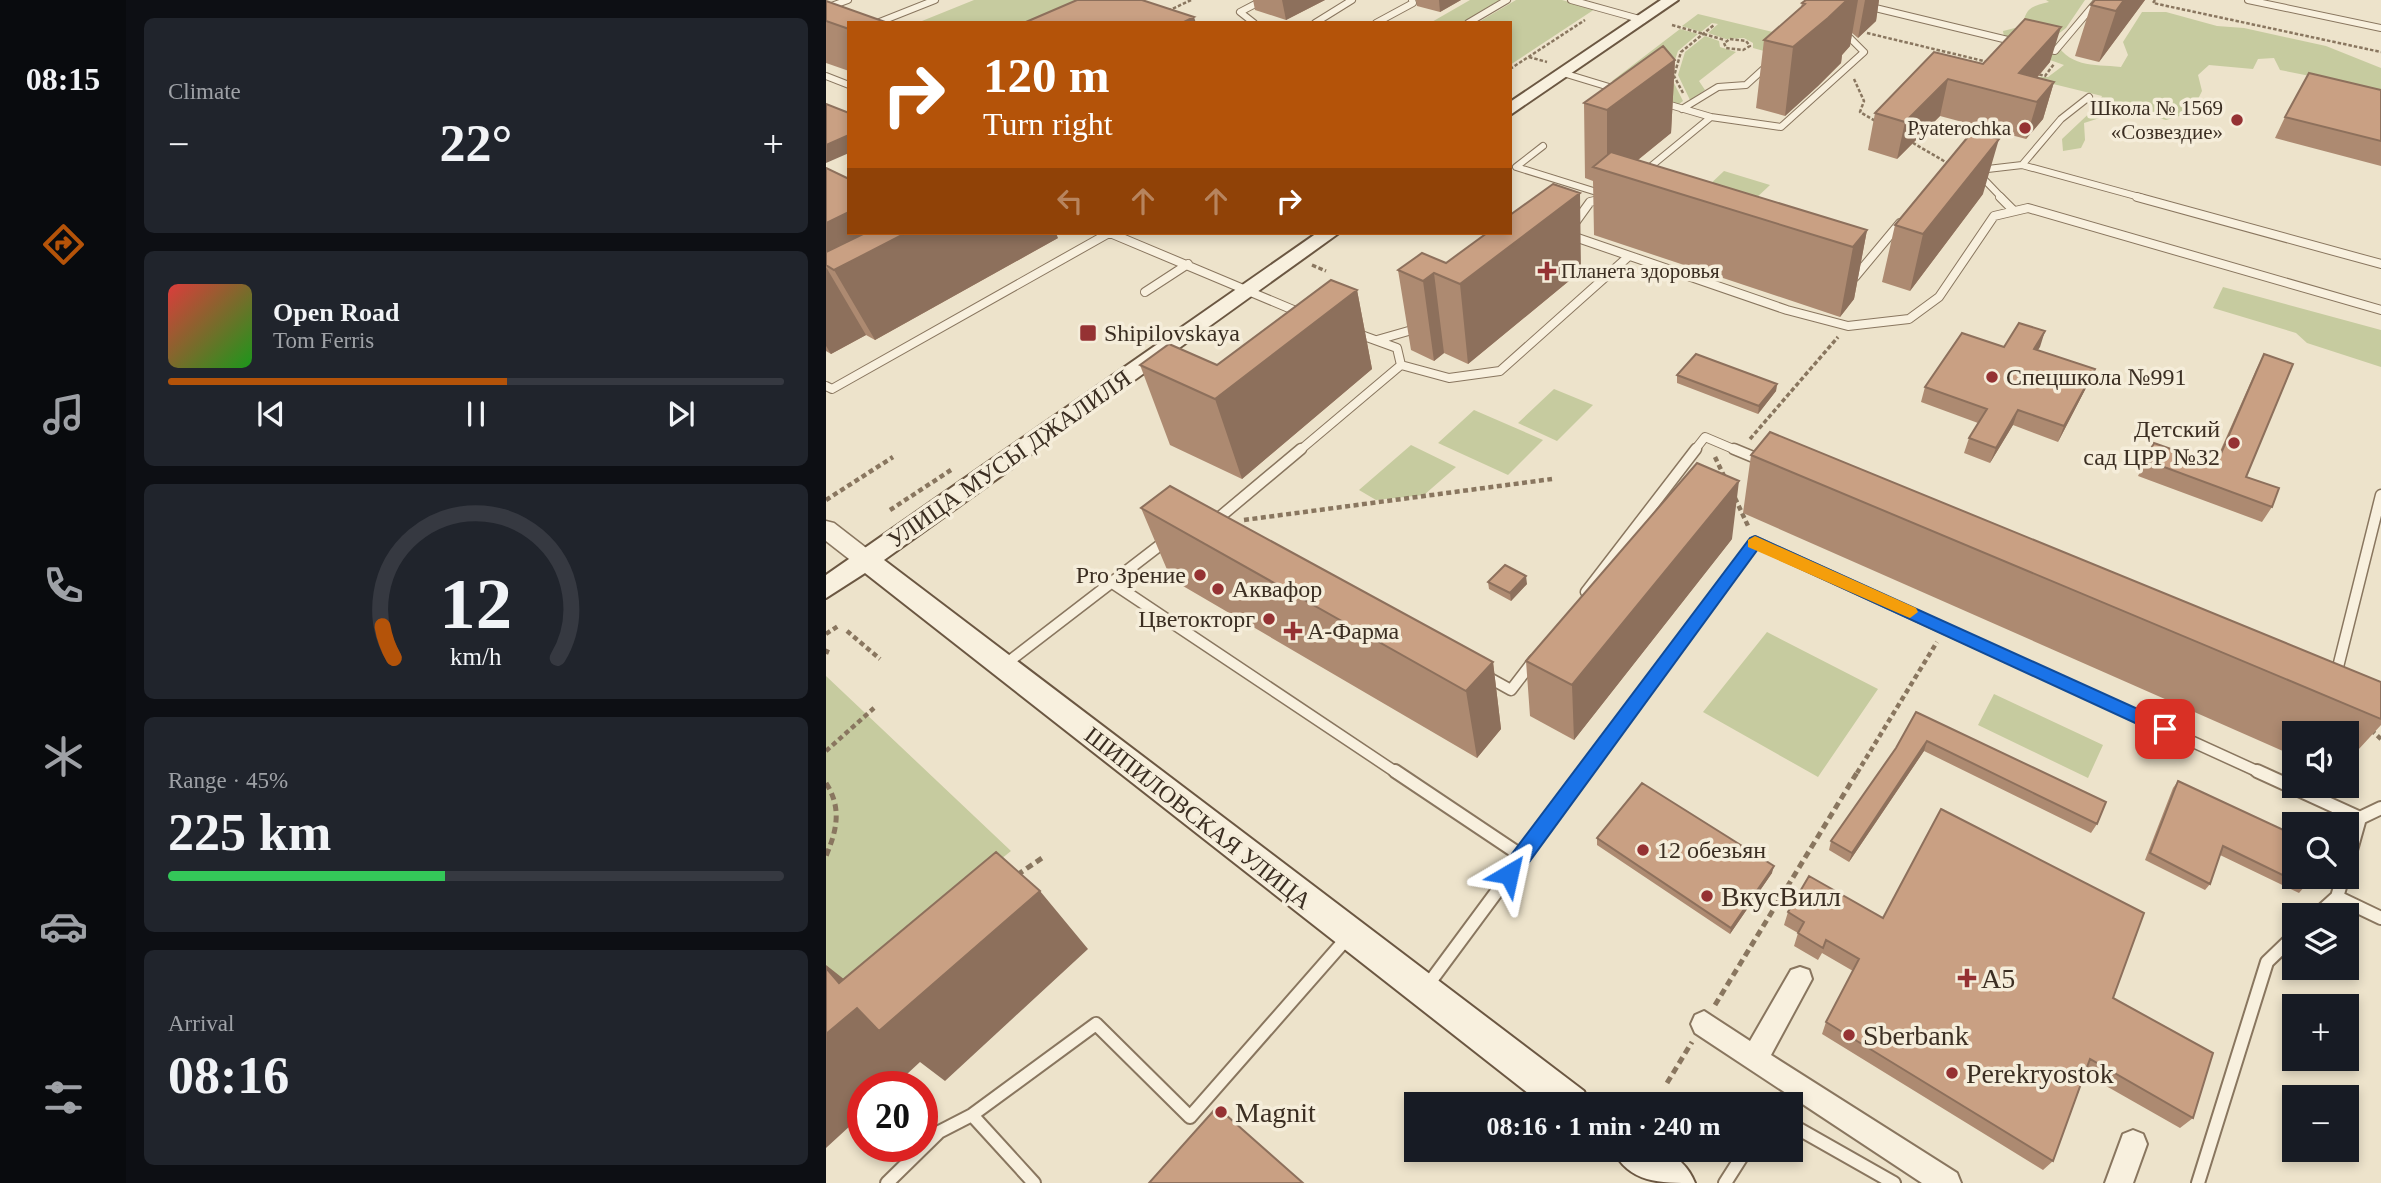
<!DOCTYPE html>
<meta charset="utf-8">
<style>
:root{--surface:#171b24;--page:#20242c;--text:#f1f3f6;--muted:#9ea1a6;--line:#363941;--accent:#b45309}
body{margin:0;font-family:Georgia,serif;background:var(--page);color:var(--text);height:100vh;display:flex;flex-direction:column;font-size:26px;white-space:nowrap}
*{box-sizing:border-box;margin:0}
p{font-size:23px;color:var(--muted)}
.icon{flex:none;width:38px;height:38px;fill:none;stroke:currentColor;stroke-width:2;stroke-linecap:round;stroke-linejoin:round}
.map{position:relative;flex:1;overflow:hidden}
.drawer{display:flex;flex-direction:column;gap:18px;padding:18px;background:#0d0f14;width:700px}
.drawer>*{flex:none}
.hud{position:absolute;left:21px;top:21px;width:665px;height:214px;border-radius:0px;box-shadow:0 4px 10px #0003;background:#b45309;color:#fff;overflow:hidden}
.controls{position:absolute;left:1456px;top:721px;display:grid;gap:14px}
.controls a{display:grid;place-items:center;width:77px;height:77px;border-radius:0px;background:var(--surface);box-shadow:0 4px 10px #0003;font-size:35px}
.speed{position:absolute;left:21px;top:1071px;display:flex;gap:14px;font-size:35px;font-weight:700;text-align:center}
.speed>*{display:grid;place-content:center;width:91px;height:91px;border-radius:50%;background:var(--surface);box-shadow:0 4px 10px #0003;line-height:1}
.speed .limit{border:10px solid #d22;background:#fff;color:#111}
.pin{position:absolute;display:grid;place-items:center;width:60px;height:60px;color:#fff;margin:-30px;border-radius:14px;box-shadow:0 4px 10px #0006}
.me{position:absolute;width:77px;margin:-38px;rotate:36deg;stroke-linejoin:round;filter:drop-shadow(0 0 5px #0008)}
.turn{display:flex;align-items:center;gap:24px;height:147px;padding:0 21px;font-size:32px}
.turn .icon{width:91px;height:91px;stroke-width:2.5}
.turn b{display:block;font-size:49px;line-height:60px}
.lanes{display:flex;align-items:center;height:66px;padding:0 21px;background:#0003;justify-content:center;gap:35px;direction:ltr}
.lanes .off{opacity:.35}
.big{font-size:52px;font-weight:800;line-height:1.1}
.drawer .card{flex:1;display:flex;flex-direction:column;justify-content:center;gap:10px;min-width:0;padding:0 24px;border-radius:10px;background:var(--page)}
.drawer .dial{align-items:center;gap:0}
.dial svg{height:182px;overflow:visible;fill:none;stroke:var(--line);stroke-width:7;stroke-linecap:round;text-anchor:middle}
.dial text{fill:var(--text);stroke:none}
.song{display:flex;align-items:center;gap:21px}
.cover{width:84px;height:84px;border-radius:10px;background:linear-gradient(135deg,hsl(0 70% 55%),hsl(120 70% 35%))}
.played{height:7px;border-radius:4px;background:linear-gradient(90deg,var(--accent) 55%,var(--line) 55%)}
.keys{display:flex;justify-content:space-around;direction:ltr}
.heat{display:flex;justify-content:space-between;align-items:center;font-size:38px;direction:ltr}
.charge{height:10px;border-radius:5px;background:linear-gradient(90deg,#34c759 45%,var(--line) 0)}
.trip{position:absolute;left:578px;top:1092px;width:399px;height:70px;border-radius:0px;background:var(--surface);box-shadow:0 4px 10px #0003;font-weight:800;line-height:70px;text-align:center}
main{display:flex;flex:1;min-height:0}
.tabs{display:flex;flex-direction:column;width:126px;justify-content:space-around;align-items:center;background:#090b0e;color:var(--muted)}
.tabs .icon{width:49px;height:49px}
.tabs .active{color:var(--accent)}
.tabs b{font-size:32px;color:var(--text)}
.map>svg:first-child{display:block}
.green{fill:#c6cb9f}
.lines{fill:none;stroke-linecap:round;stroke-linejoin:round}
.service-far3-casing{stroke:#89765f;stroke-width:8}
.service-far2-casing{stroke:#89765f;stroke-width:10}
.service-far1-casing{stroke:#89765f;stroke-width:13}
.service-casing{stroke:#89765f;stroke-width:16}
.minor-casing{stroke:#89765f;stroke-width:4}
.tertiary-casing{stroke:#89765f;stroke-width:3}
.secondary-casing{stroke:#6b5742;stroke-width:4}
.path-far3{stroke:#89765f;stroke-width:2.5;stroke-dasharray:3.5 2;stroke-linecap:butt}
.path-far2{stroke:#89765f;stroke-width:3.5;stroke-dasharray:4.5 2.5;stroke-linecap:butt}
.path-far1{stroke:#89765f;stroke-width:4.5;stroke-dasharray:5 3.5;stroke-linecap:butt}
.path{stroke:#89765f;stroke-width:5;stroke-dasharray:7 4.5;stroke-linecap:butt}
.service-far3{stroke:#f8f0de;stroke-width:6}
.service-far2{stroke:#f8f0de;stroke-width:8}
.service-far1{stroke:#f8f0de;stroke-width:10}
.service{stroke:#f8f0de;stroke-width:12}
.minor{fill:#f8f0de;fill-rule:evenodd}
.tertiary{fill:#f8f0de;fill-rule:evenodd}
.secondary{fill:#f8f0de;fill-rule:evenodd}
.wall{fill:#ad8a71}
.shaded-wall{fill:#8d705c}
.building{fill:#c9a083;stroke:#8d705c;stroke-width:2}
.route{fill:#1a73e8;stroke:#114b97;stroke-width:2}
.slow{fill:#f59e0b}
.poi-dot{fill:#953233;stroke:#f5edda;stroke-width:2.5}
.labels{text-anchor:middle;stroke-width:7;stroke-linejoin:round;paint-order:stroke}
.far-poi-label{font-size:21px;fill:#3b2e22;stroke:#f5edda;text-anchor:end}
.poi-label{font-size:24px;fill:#3b2e22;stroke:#f5edda;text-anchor:start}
.street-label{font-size:24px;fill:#3b2e22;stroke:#f5edda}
.near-poi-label{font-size:28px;fill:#3b2e22;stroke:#f5edda;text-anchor:start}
</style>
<main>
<nav class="tabs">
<b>08:15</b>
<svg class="icon active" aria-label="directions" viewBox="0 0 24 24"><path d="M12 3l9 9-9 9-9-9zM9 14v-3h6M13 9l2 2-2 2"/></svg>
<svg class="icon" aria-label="music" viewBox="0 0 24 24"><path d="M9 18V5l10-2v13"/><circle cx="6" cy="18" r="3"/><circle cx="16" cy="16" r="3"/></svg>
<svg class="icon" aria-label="phone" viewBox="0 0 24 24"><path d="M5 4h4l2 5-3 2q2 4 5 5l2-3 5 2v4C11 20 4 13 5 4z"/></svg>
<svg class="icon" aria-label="climate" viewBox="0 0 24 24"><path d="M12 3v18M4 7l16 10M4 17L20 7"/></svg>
<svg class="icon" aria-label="car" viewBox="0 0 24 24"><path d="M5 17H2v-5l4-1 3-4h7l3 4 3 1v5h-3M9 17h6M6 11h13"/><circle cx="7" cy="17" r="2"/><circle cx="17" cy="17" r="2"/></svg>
<svg class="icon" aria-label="filters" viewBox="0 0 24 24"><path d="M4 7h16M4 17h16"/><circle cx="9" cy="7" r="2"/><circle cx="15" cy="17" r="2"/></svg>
</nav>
<section class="drawer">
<div class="card"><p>Climate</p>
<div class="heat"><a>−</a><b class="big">22°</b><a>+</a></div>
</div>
<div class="card">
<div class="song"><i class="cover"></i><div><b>Open Road</b><p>Tom Ferris</p></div></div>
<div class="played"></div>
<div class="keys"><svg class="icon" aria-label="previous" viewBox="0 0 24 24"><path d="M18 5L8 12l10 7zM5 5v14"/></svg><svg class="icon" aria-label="pause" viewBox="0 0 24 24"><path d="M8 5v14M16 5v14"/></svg><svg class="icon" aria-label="next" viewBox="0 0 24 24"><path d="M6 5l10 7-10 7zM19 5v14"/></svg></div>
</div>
<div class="card dial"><svg viewBox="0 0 100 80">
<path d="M14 69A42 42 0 1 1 86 69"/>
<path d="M14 69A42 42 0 0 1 9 55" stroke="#b45309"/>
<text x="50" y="56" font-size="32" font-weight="700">12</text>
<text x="50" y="72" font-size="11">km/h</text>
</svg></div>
<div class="card"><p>Range · 45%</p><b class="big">225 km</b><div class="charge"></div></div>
<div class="card"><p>Arrival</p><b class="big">08:16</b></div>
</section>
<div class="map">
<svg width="1555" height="1183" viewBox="0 0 1555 1183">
<rect width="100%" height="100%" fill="#ede3cb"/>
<!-- green -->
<path class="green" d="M148,0H252L199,23H91Z
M644,0H674L635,23H604Z
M690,0H736L769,9L684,65V23H651Z
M1220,0H1259L1240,28L1227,38C1242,68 1266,64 1295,67L1302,55L1297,42L1316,12H1340L1391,26L1418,28L1500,46L1555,68V90L1454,70L1448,58L1432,59L1427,69L1383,65L1372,75L1376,91L1370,103L1360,106L1357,115L1340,120L1302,109L1258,123L1259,140L1255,148L1237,151L1236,139L1272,105L1276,96L1207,79L1208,77H1222L1238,65L1185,46L1179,43L1177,31L1197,26C1199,8 1206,6 1223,2Z
M872,14L959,35L938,51L927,48V43L918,38L900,39L882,33L892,24L886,23L875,32L856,26Z
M854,29L872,34L852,51L844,75L857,101L852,105L786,81Z
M879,36L893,41L894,47L910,52L873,81L879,90L864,100L852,75L859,52Z
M898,171L944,185L927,201L881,187Z
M1397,287L1555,330V367L1481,343L1470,333L1387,308Z
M728,389L767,405L731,441L692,423Z
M648,410L717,440L682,475L612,443Z
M585,445L630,467L598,495L550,500L533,490Z
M941,632L1052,689L992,777L877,712Z
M0,676L185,851L0,1000Z
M1168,694L1277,745L1262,778L1152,725Z"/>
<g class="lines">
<defs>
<path id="service-far3" d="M745,0L817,20
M1422,0L1555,28
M1041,6L1190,42
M0,8L22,0
M51,23L109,0
M428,23L414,12L437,0
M489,23L526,0
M550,23L587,3L586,0
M642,23L681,0
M1215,48L1229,51L1272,0
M737,73L793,90
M0,76L23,85
M834,102L885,117
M856,109L892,87L920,85L943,64
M717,146L690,167L777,194
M1196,165L1317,198
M1153,170L1196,165L1235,119L1263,97
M818,172L885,117L955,127L1038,52L1023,37
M1152,173L1176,198"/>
<path id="service-far2" d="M1174,197L1188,211
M1311,197L1555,264
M746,227L764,202L777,199
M284,233L477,314
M743,235L961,310L1022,326L1083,319L1113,297L1168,216L1202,208L1555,310
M1024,276L1029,277L1074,223
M319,292L362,264
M551,340L593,328
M575,365L623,378L674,371L803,256
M0,386L6,389L283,233
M473,451L575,365L571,348L527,332
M868,451L879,437L912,451"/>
<path id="service-far1" d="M908,449L937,461
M389,521L475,449
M285,582L571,773
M760,592L870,449
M177,666L342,539
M658,675L685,690L708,660
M1510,675L1555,495
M759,773L929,542L1435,773"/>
<path id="service" d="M569,771L696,856
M1431,771L1534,818
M1521,864L1534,818L1555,808
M1511,897L1555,918
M1491,915L1511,897L1517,877
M601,986L760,771
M146,1115L208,1183
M964,1124L1068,1183
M61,1183L113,1132L146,1115L270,1024L364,1117L521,938
M899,1183L920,1150
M1372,1183L1441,962L1468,936"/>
<path id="minor" d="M974,967L983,970L986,979L945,1055L1131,1173L1135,1183H1096L869,1033L865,1024L869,1015L878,1011L924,1041L965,970Z
M1307,1130L1317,1134L1321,1144L1307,1183H1279L1297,1134Z"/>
<path id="tertiary" d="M0,521L8,523L48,554L51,560L48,566H32L0,541Z"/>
<path id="secondary" d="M835,0H852L684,115V102Z
M491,233H513L58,560L758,1091L763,1104H716L39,573L0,598V575Z
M787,1150C822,1148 854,1146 869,1183C834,1183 803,1183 787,1150Z"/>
</defs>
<!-- service-far3 casing -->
<use href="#service-far3" class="service-far3-casing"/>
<!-- service-far2 casing -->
<use href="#service-far2" class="service-far2-casing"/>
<!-- service-far1 casing -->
<use href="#service-far1" class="service-far1-casing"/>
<!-- service casing -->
<use href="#service" class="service-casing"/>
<!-- minor casing -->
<use href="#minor" class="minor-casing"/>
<!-- tertiary casing -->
<use href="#tertiary" class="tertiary-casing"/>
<!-- secondary casing -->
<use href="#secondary" class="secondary-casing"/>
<!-- path-far3 -->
<path class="path-far3" d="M1329,0L1327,3L1555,52
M342,11L365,0
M846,25L899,40
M1041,33L1162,62
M904,39L920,41L924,46L917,50L900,48L898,43Z
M703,57L721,62
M684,69L759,20
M1208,73L1219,76L1228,64
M1028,79L1038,101L1034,112L1051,122
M857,93L848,76L855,52L888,25
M1082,140L1123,164"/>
<!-- path-far2 -->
<path class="path-far2" d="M486,265L500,271
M924,439L1012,337"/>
<!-- path-far1 -->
<path class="path-far1" d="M889,457L899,478
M909,498L923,528
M0,500L67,457
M64,510L125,470
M418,520L726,479
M21,631L54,659
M0,634L12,626
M0,654L2,649
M1545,730L1555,739
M0,751L48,708
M1031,773L1111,642"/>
<!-- path -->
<path class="path" d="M0,783C16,808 11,830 0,856
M191,875L219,856
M889,1005L1032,771
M841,1083L866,1042"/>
<!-- service-far3 -->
<use href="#service-far3" class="service-far3"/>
<!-- service-far2 -->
<use href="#service-far2" class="service-far2"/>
<!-- service-far1 -->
<use href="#service-far1" class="service-far1"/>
<!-- service -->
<use href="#service" class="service"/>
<!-- minor -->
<use href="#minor" class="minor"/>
<!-- tertiary -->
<use href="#tertiary" class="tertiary"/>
<!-- secondary -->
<use href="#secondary" class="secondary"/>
</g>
<!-- wall -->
<path class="wall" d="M427,0H499L460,20L429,10Z
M590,0H635L614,12L591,6Z
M980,0H1053L1050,21L1032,38L1026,33L1024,46L1016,55L1015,63L992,86L959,116L930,108L938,40L975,7L976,3Z
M1269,0H1319L1273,62L1249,56L1265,5Z
M0,1L23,23V71L0,63Z
M849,60L845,133L812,160L1041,230L1028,299L1014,317L768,235L767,181L759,178L758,103Z
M1224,62L1211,78L1228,82L1217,119L1200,139L1114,116L1071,159L1042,150L1049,113L1157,64Z
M1555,90V166L1449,138L1459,117Z
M0,168L23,233L232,238L49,340L40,335L5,354L0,351Z
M1157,194L1084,291L1056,282L1069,225Z
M620,263L755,271L642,364L618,353L608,361L585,350L572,270Z
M531,290L546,369L416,479L344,445L314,365H391Z
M1219,331L1211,350L1262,384L1232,442L1187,425L1164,463L1138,453L1143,438L1152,423L1095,402L1099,387L1178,347Z
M1438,354L1420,477L1446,507L1436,522L1312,476L1328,443L1388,465L1430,370Z
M851,375L951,384L950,391L932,414L851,383Z
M925,455L1555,682V725L1521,762V733H1468V756L917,513Z
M315,508L667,662L675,729L651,758L345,579Z
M906,539L748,740L704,716L700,661Z
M662,582L701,584L685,601L663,589Z
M1090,712L1271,824L1265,833L1098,751L1023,862L1003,850L1005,841L1070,748Z
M1352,781L1479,886L1473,893L1394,855L1384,884L1379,890L1319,860L1347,788Z
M771,838L946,873L904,934L771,845Z
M962,912L1057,918L1287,998L1367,1118L1354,1128L1259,1074L1227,1161L1217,1170L996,1034L1000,1022L1027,971L996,953L992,960L968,946L972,933L958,925Z"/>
<!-- shaded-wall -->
<path class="shaded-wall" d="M456,0H499L460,20Z
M613,0H635L614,12Z
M1018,0H1032L1024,46L1016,55L1015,63L992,86L959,116L967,47Z
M1039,0H1053L1050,21L1032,38Z
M1298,0H1319L1273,62L1290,11Z
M368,17L370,23H356Z
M1235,27L1224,62L1193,98V73Z
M849,60L845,133L793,175L781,171V110Z
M1122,79L1114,116L1071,159L1079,122Z
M1228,82L1217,119L1200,139L1211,102Z
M23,135V153L0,163V145Z
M1173,139L1157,194L1084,291L1097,234Z
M754,193L755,271L642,364L634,284Z
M23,212V233H230L232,238L49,340L8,270L0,252V223Z
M1041,230L1028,299L1014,317L1027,247Z
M0,267L40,335L5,354L0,346Z
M608,273L618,353L608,361L597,281Z
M531,290L546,369L416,479L389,399Z
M1219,331L1214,347L1203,364L1208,349Z
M1269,369L1262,384L1232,442L1238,426Z
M951,384L950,391L932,414L933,406Z
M1192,410L1187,425L1164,463L1170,448Z
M913,481L906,539L748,740L746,685Z
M700,576L701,584L685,601L684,593Z
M667,662L675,729L651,758L640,691Z
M1101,741L1098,751L1023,862L1026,853Z
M948,866L946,873L904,934L905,928Z
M214,891L262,949L119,1081L94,1062L67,1087H37V1114L0,1148V1034L13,983L0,968V965L57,1010Z"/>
<!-- building -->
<path class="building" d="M251,0H316L368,17L356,23H203L200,22Z
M980,0H1021L1002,18L967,47L938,40L979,4L976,3Z
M1269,0H1298L1290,11L1265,5Z
M0,1L62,23H23V29L0,21Z
M1199,19L1235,27L1193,73L1228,82L1211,102L1122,79L1079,122L1049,113L1108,52L1157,64Z
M837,46L849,60L781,110L758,103Z
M1483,73L1555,90V141L1459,117Z
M0,104L23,113V135L0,145Z
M1146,132L1173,139L1097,234L1069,225Z
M785,152L1041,230L1027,247L767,167Z
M0,168L23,179V212L0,223Z
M727,184L754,193L634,284L608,273L597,281L572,270L596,253L620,263L661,233H684V215Z
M39,233H80L8,270L0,265V252Z
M505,280L531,290L389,399L314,365L343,344L391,365Z
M1193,323L1219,331L1208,349L1269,369L1238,426L1192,410L1170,448L1143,438L1161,409L1099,387L1136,333L1178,347Z
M870,354L951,384L933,406L851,375Z
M1438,354L1467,364L1420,477L1453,488L1446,507L1319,460L1328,443L1390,465Z
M944,432L1555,682V719L925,455Z
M871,463L913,481L746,685L700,661Z
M344,486L667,662L640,691L315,508Z
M679,565L700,576L684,593L662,582Z
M1090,712L1280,802L1271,824L1101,741L1026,853L1005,841L1070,748Z
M1352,781L1468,835V877H1482L1479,886L1397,846L1384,884L1324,853Z
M816,783L948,866L905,928L771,838Z
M1115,809L1318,913L1287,998L1387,1053L1367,1118L1264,1059L1227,1161L1000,1022L1033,959L1000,940L997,948L972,933L978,922L962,912L983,876L1057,918Z
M170,852L214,891L53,1031L31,1008L0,1034V968L13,983Z
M391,1107L477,1183H323Z"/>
<!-- route -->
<path class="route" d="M929,536L1345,724L1348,729L1345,734H1333L932,549L690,880L683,883L676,880L673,874L676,867L924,538Z"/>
<!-- slow -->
<path class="slow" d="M929,536L1090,608L1092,612L1084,618L1079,616L922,547V540Z"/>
<!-- markers -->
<g class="poi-dot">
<circle cx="1411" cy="120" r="7"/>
<circle cx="1199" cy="128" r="7"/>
<path d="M717.5 260.5h7v7h7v7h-7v7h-7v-7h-7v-7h7z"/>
<rect x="253" y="324" width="18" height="18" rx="3.5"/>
<circle cx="1166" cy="377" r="7"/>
<circle cx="1408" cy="443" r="7"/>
<circle cx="374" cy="575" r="7"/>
<circle cx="392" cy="589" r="7"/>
<circle cx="443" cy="619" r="7"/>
<path d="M463.5 620.5h7v7h7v7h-7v7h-7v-7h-7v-7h7z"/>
<circle cx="817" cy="850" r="7"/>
<circle cx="881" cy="896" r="7"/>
<path d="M1137.5 967.5h7v7h7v7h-7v7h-7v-7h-7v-7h7z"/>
<circle cx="1023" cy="1035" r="7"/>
<circle cx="1126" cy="1073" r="7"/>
<circle cx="395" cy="1112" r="7"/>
</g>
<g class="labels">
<!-- far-poi labels -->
<g class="far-poi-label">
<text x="1397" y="115">Школа № 1569<tspan x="1397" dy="24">«Созвездие»</tspan></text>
<text x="1185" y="135">Pyaterochka</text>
<text x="735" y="278" text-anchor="start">Планета здоровья</text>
</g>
<!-- poi labels -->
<g class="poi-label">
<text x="278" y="341">Shipilovskaya</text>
<text x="1180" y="385">Спецшкола №991</text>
<text x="1394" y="437" text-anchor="end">Детский<tspan x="1394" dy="28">сад ЦРР №32</tspan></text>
<text x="360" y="583" text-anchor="end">Pro Зрение</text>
<text x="406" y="597">Аквафор</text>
<text x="429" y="627" text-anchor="end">Цветокторг</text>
<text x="481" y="639">А-Фарма</text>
<text x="831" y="858">12 обезьян</text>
</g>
<!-- street labels -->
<g class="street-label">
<text transform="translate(183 459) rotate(-35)" y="8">УЛИЦА МУСЫ ДЖАЛИЛЯ</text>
<text transform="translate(372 818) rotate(38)" y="8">ШИПИЛОВСКАЯ УЛИЦА</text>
</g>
<!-- near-poi labels -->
<g class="near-poi-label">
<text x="895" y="906">ВкусВилл</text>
<text x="1155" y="988">А5</text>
<text x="1037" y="1045">Sberbank</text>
<text x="1140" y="1083">Perekryostok</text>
<text x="409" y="1122">Magnit</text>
</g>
</g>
</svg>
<div class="controls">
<a><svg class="icon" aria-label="sound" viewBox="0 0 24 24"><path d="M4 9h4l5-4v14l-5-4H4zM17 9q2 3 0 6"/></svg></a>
<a><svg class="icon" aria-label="search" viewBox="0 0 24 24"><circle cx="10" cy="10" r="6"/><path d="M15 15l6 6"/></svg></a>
<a><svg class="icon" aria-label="layers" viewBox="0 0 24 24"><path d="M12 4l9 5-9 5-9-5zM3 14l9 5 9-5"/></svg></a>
<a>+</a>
<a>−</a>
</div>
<div class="speed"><div class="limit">20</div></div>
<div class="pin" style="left:1339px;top:729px;background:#d93025"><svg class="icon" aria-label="arrive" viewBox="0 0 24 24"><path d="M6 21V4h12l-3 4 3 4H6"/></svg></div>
<svg class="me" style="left:683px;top:874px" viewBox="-20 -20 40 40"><path d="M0-17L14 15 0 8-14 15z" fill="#1a73e8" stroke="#fff" stroke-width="4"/></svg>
<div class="trip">08:16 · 1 min · 240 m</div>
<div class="hud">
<div class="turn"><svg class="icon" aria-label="right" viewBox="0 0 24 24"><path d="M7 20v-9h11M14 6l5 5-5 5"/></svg><div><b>120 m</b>Turn right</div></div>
<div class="lanes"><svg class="icon off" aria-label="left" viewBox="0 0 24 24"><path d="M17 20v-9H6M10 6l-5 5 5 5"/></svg><svg class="icon off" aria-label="ahead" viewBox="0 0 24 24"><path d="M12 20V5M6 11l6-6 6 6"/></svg><svg class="icon off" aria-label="ahead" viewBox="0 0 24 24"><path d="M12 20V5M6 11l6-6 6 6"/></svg><svg class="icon" aria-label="right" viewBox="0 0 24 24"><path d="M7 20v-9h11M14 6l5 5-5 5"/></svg></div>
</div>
</div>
</main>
